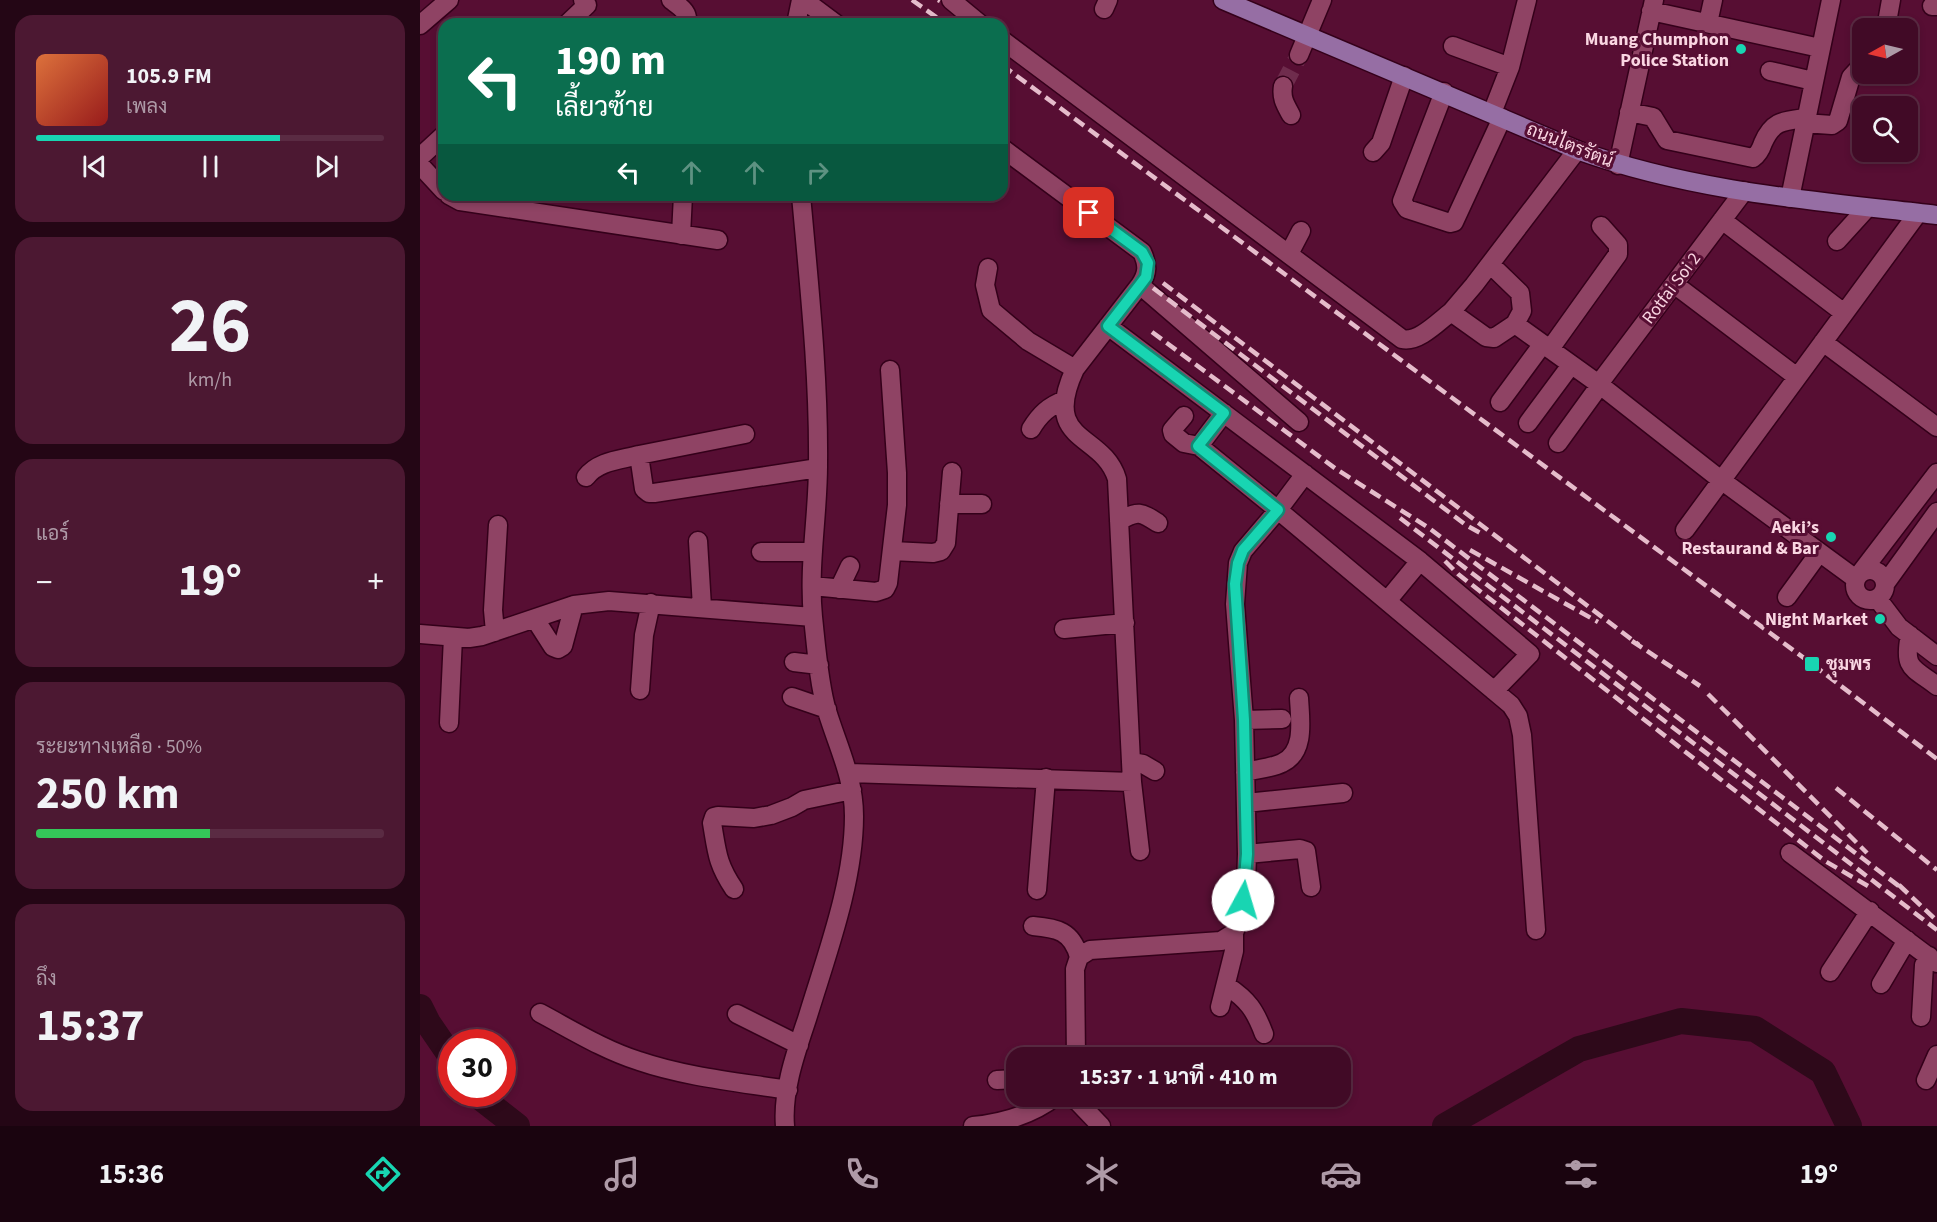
<!DOCTYPE html>
<html lang="th">
<meta charset="utf-8">
<style>
:root{--surface:#410a26;--page:#4c1832;--text:#f1f3f6;--muted:#ae9aa7;--line:#5a2b43;--accent:#18d5b2}
body{margin:0;font-family:"Source Sans 3",Sarabun,sans-serif;background:var(--page);color:var(--text);height:100vh;display:flex;flex-direction:column;font-size:22px;white-space:nowrap}
*{box-sizing:border-box;margin:0}
p{font-size:20px;color:var(--muted)}
.icon{flex:none;width:33px;height:33px;fill:none;stroke:currentColor;stroke-width:2;stroke-linecap:round;stroke-linejoin:round}
.map{position:relative;flex:1;overflow:hidden}
.sheet{display:flex;flex-direction:column;gap:15px;padding:15px;background:#240615;width:420px}
.sheet>*{flex:none}
.guide{position:absolute;left:18px;top:18px;width:570px;height:183px;border-radius:18px;box-shadow:0 3px 9px #0003,0 0 0 2px var(--line);background:#0b6e4f;color:#fff;overflow:hidden}
.needle{width:39px;rotate:262deg}
.controls{position:absolute;left:1432px;top:18px;display:grid;gap:12px}
.controls a{display:grid;place-items:center;width:66px;height:66px;border-radius:12px;background:var(--surface);box-shadow:0 3px 9px #0003,0 0 0 2px var(--line);font-size:30px}
.speed{position:absolute;left:18px;top:1029px;display:flex;gap:12px;font-size:30px;font-weight:700;text-align:center}
.speed>*{display:grid;place-content:center;width:78px;height:78px;border-radius:50%;background:var(--surface);box-shadow:0 3px 9px #0003,0 0 0 2px var(--line);line-height:1}
.speed .limit{border:9px solid #d22;background:#fff;color:#111}
.pin{position:absolute;display:grid;place-items:center;width:51px;height:51px;color:#fff;margin:-26px;border-radius:12px;box-shadow:0 3px 9px #0006}
.me{position:absolute;width:66px;margin:-33px;rotate:6deg;stroke-linejoin:round;filter:drop-shadow(0 0 4px #0008)}
.turn{display:flex;align-items:center;gap:21px;height:126px;padding:0 18px;font-size:27px}
.turn .icon{width:78px;height:78px;stroke-width:2.5}
.turn b{display:block;font-size:42px;line-height:51px}
.lanes{display:flex;align-items:center;height:57px;padding:0 18px;background:#0003;justify-content:center;gap:30px;direction:ltr}
.lanes .off{opacity:.35}
.big{font-size:45px;font-weight:700;line-height:1.1}
.sheet .card{flex:1;display:flex;flex-direction:column;justify-content:center;gap:9px;min-width:0;padding:0 21px;border-radius:18px;background:var(--page)}
.sheet .dial{align-items:center;gap:0}
.dial b{font-size:78px;line-height:1}
.song{display:flex;align-items:center;gap:18px}
.cover{width:72px;height:72px;border-radius:9px;background:linear-gradient(135deg,hsl(20 70% 55%),hsl(0 70% 35%))}
.played{height:6px;border-radius:3px;background:linear-gradient(90deg,var(--accent) 70%,var(--line) 70%)}
.keys{display:flex;justify-content:space-around;direction:ltr}
.heat{display:flex;justify-content:space-between;align-items:center;font-size:33px;direction:ltr}
.charge{height:9px;border-radius:4px;background:linear-gradient(90deg,#34c759 50%,var(--line) 0)}
.trip{position:absolute;left:586px;top:1047px;width:345px;height:60px;border-radius:18px;background:var(--surface);box-shadow:0 3px 9px #0003,0 0 0 2px var(--line);font-weight:700;line-height:60px;text-align:center}
.tab-bar{display:flex;height:96px;justify-content:space-around;align-items:center;background:#1a040f;color:var(--muted)}
.tab-bar .icon{width:42px;height:42px}
.tab-bar .active{color:var(--accent)}
.tab-bar b{font-size:27px;color:var(--text)}
main{display:flex;flex:1;min-height:0}
.map>svg:first-child{display:block}
.lines{fill:none;stroke-linecap:round;stroke-linejoin:round}
.river{stroke:#2e091a;stroke-width:26}
.minor-tunnel{stroke:#6f2c4d;stroke-width:18;stroke-dasharray:18 9;stroke-linecap:butt}
.minor-casing{stroke:#34001a;stroke-width:21}
.major-casing{stroke:#34001a;stroke-width:21}
.minor{stroke:#8f4364;stroke-width:18}
.major{stroke:#966ea4;stroke-width:18}
.rail{stroke:#e5bccb;stroke-width:4.5;stroke-dasharray:12 6;stroke-linecap:butt}
.route-casing{stroke:#108a74;stroke-width:15}
.route{stroke:#18d5b2;stroke-width:10}
.poi-dot{fill:#18d5b2;stroke:#570e33;stroke-width:2}
.labels{text-anchor:middle;stroke-width:6;stroke-linejoin:round;paint-order:stroke}
.poi-label{font-size:18px;font-weight:bold;fill:#fad6e2;stroke:#570e33;text-anchor:end}
.street-label{font-size:18px;fill:#fad6e2;stroke:#570e33}
</style>
<main>
<section class="sheet">
<div class="card">
<div class="song"><i class="cover"></i><div><b>105.9 FM</b><p>เพลง</p></div></div>
<div class="played"></div>
<div class="keys"><svg class="icon" aria-label="previous" viewBox="0 0 24 24"><path d="M18 5L8 12l10 7zM5 5v14"/></svg><svg class="icon" aria-label="pause" viewBox="0 0 24 24"><path d="M8 5v14M16 5v14"/></svg><svg class="icon" aria-label="next" viewBox="0 0 24 24"><path d="M6 5l10 7-10 7zM19 5v14"/></svg></div>
</div>
<div class="card dial"><b>26</b><p>km/h</p></div>
<div class="card"><p>แอร์</p>
<div class="heat"><a>−</a><b class="big">19°</b><a>+</a></div>
</div>
<div class="card"><p>ระยะทางเหลือ · 50%</p><b class="big">250 km</b><div class="charge"></div></div>
<div class="card"><p>ถึง</p><b class="big">15:37</b></div>
</section>
<div class="map">
<svg width="1517" height="1126" viewBox="0 0 1517 1126">
<rect width="100%" height="100%" fill="#570e33"/>
<g class="lines">
<!-- river -->
<path class="river" d="M0,1007L8,1023L32,1058
M56,1094L97,1126
M1025,1126L1159,1049L1261,1021L1335,1029L1403,1072L1429,1126"/>
<!-- minor-tunnel -->
<path class="minor-tunnel" d="M863,86L879,55"/>
<defs>
<path id="minor" d="M251,0C260,7 269,11 267,24
M384,0L416,24
M531,0L560,24
M1512,6H1517
M684,9L688,0
M1231,11L1400,48
M1288,23L1293,0
M147,24L167,5L163,0
M376,24L381,0
M0,25L29,0
M1466,28L1471,0
M582,40L982,339C998,343 1018,322 1031,312L1066,337L1074,338L1095,324L1180,385L1301,480L1436,579
M1033,46L1090,67
M879,55L902,0
M1350,71L1393,81
M863,86C861,98 865,104 871,115
M1024,92L982,201L987,209L1030,223L1034,222L1082,118
M1209,112L1233,117L1247,140L1333,158C1339,154 1341,149 1343,143C1353,120 1364,121 1386,118
M1072,113L1090,67L1107,0
M1384,123L1412,125L1418,121L1431,77L1443,64
M582,148L722,252C728,265 728,273 720,285L655,369C620,444 683,432 697,479L712,782L720,851
M953,152L961,143L984,76
M0,157L24,135
M0,165L24,191
M1198,165L1234,0
M29,195L40,201L298,240
M1370,198L1411,0
M1302,220L1424,313
M261,235L263,195
M1417,241L1447,208
M869,254L881,231
M1070,264L1100,293L1102,311L1095,324
M568,268L565,285L571,310L608,341L655,369
M1254,284L1377,377
M720,285L879,422
M1031,312L1054,285L1157,150
M688,326L1000,561L1110,654L1074,691
M1403,342L1517,427
M1130,349L1198,254V245L1181,226
M1178,385L1324,191
M1080,402L1122,345
M804,413L779,446L858,510L1091,705L1098,716L1102,735L1116,930
M764,416L752,430L753,434L764,443L779,446
M1108,423L1151,365
M611,429C620,414 629,406 645,400
M325,434L219,455L224,489L229,493H234L398,468
M1138,443L1180,385
M166,477C178,461 200,460 219,455
M529,504H562
M699,521C718,510 721,512 738,523
M1265,530L1498,213
M278,541L282,607
M472,551L513,553L521,551L526,543L532,472
M341,552H393
M1435 585a15 15 0 1 1 30 0a15 15 0 1 1-30 0Z
M1442,571L1517,473
M1465,584L1517,512
M392,586L456,592L465,589L468,583L477,505V473L470,370
M419,589L430,566
M1367,597L1399,553
M1457,598L1479,627L1517,656
M967,601L1000,561
M115,619L133,647L138,649L143,646L154,605
M644,629L705,623
M75,632L73,610L78,525
M0,634L49,638L62,636L154,605L189,601L393,617
M1490,635C1483,669 1492,667 1517,686
M374,662L399,665
M220,690L224,635L231,603
M372,697L407,709
M824,720L862,719
M29,723L33,637
M711,762L723,764L735,771
M825,772C837,769 852,768 862,763C886,752 880,719 879,698
M429,773L712,782
M826,803L923,793
M1370,853L1517,963
M827,854L880,849L886,851L891,887
M314,889C297,864 297,852 292,823L294,817L298,816L334,818L351,815L372,807L384,800L432,790
M617,890L626,778
M613,926C637,928 652,931 659,957
M1410,972L1450,911
M1461,984L1487,940
M807,986C828,1000 835,1010 844,1034
M800,1007L814,951V933
M120,1013C152,1030 184,1050 219,1061C266,1077 318,1082 368,1090
M317,1014L379,1045
M1501,1017L1504,965L1509,956
M656,1058L655,969L659,957L670,950L801,941L814,933L821,914L826,886L827,854L824,720L815,604L818,563L823,551L858,510L885,474
M577,1080L597,1079
M1506,1080L1517,1055
M649,1096L658,1102L681,1126
M365,1126C362,1091 376,1052 387,1019C406,956 434,883 434,816C434,778 418,747 407,711C399,685 396,645 393,617C388,566 398,516 398,465C399,375 389,285 381,195
M553,1126C583,1123 612,1115 636,1096"/>
<path id="major" d="M803,0L1157,150C1273,192 1396,201 1517,215"/>
</defs>
<!-- minor casing -->
<use href="#minor" class="minor-casing"/>
<!-- major casing -->
<use href="#major" class="major-casing"/>
<!-- minor -->
<use href="#minor" class="minor"/>
<!-- major -->
<use href="#major" class="major"/>
<!-- rail -->
<path class="rail" d="M492,0L526,24
M518,0L520,1
M582,65L1392,664L1517,759
M743,283L1219,645
M733,288L1046,525L1062,534
M732,332L916,469L1009,528L1484,890
M980,518L1517,930
M1050,550L1178,622
M1025,561L1038,574L1405,861L1448,886
M1212,641L1280,686
M1288,694L1447,853
M1416,788L1517,870
M1479,885L1516,920"/>
</g>
<g class="lines">
<defs>
<path id="route" d="M669,213L722,252L728,263L726,277L720,285L688,326L804,413L778,446L858,510L823,550L818,563L815,584L824,720L827,854L823,900"/>
</defs>
<!-- route casing -->
<use href="#route" class="route-casing"/>
<!-- route -->
<use href="#route" class="route"/>
</g>
<!-- markers -->
<g class="poi-dot">
<circle cx="1321" cy="49" r="6"/>
<circle cx="1411" cy="537" r="6"/>
<circle cx="1460" cy="619" r="6"/>
<rect x="1384" y="656" width="16" height="16" rx="3"/>
</g>
<g class="labels">
<!-- poi labels -->
<g class="poi-label">
<text x="1309" y="45">Muang Chumphon<tspan x="1309" dy="21">Police Station</tspan></text>
<text x="1399" y="533">Aeki’s<tspan x="1399" dy="21">Restaurand &amp; Bar</tspan></text>
<text x="1448" y="625">Night Market</text>
<text x="1406" y="670" text-anchor="start">ชุมพร</text>
</g>
<!-- street labels -->
<g class="street-label">
<text transform="translate(1150 145) rotate(22)" y="6">ถนนไตรรัตน์</text>
<text transform="translate(1251 288) rotate(-53)" y="6">Rotfai Soi 2</text>
</g>
</g>
</svg>
<div class="controls">
<a><svg class="needle" viewBox="-14 -14 28 28"><path d="M0-13l5 13h-10z" fill="#e53935"/><path d="M0 13l5-13h-10z" fill="#ae9aa7"/></svg></a>
<a><svg class="icon" aria-label="search" viewBox="0 0 24 24"><circle cx="10" cy="10" r="6"/><path d="M15 15l6 6"/></svg></a>
</div>
<div class="speed"><div class="limit">30</div></div>
<div class="pin" style="left:669px;top:213px;background:#d93025"><svg class="icon" aria-label="arrive" viewBox="0 0 24 24"><path d="M6 21V4h12l-3 4 3 4H6"/></svg></div>
<svg class="me" style="left:823px;top:900px" viewBox="-20 -20 40 40"><circle r="19" fill="#fff"/><path d="M0-13L10 11 0 6-10 11z" fill="#18d5b2"/></svg>
<div class="trip">15:37 · 1 นาที · 410 m</div>
<div class="guide">
<div class="turn"><svg class="icon" aria-label="left" viewBox="0 0 24 24"><path d="M17 20v-9H6M10 6l-5 5 5 5"/></svg><div><b>190 m</b>เลี้ยวซ้าย</div></div>
<div class="lanes"><svg class="icon" aria-label="left" viewBox="0 0 24 24"><path d="M17 20v-9H6M10 6l-5 5 5 5"/></svg><svg class="icon off" aria-label="ahead" viewBox="0 0 24 24"><path d="M12 20V5M6 11l6-6 6 6"/></svg><svg class="icon off" aria-label="ahead" viewBox="0 0 24 24"><path d="M12 20V5M6 11l6-6 6 6"/></svg><svg class="icon off" aria-label="right" viewBox="0 0 24 24"><path d="M7 20v-9h11M14 6l5 5-5 5"/></svg></div>
</div>
</div>
</main>
<nav class="tab-bar">
<b>15:36</b>
<svg class="icon active" aria-label="directions" viewBox="0 0 24 24"><path d="M12 3l9 9-9 9-9-9zM9 14v-3h6M13 9l2 2-2 2"/></svg>
<svg class="icon" aria-label="music" viewBox="0 0 24 24"><path d="M9 18V5l10-2v13"/><circle cx="6" cy="18" r="3"/><circle cx="16" cy="16" r="3"/></svg>
<svg class="icon" aria-label="phone" viewBox="0 0 24 24"><path d="M5 4h4l2 5-3 2q2 4 5 5l2-3 5 2v4C11 20 4 13 5 4z"/></svg>
<svg class="icon" aria-label="climate" viewBox="0 0 24 24"><path d="M12 3v18M4 7l16 10M4 17L20 7"/></svg>
<svg class="icon" aria-label="car" viewBox="0 0 24 24"><path d="M5 17H2v-5l4-1 3-4h7l3 4 3 1v5h-3M9 17h6M6 11h13"/><circle cx="7" cy="17" r="2"/><circle cx="17" cy="17" r="2"/></svg>
<svg class="icon" aria-label="filters" viewBox="0 0 24 24"><path d="M4 7h16M4 17h16"/><circle cx="9" cy="7" r="2"/><circle cx="15" cy="17" r="2"/></svg>
<b>19°</b>
</nav>
